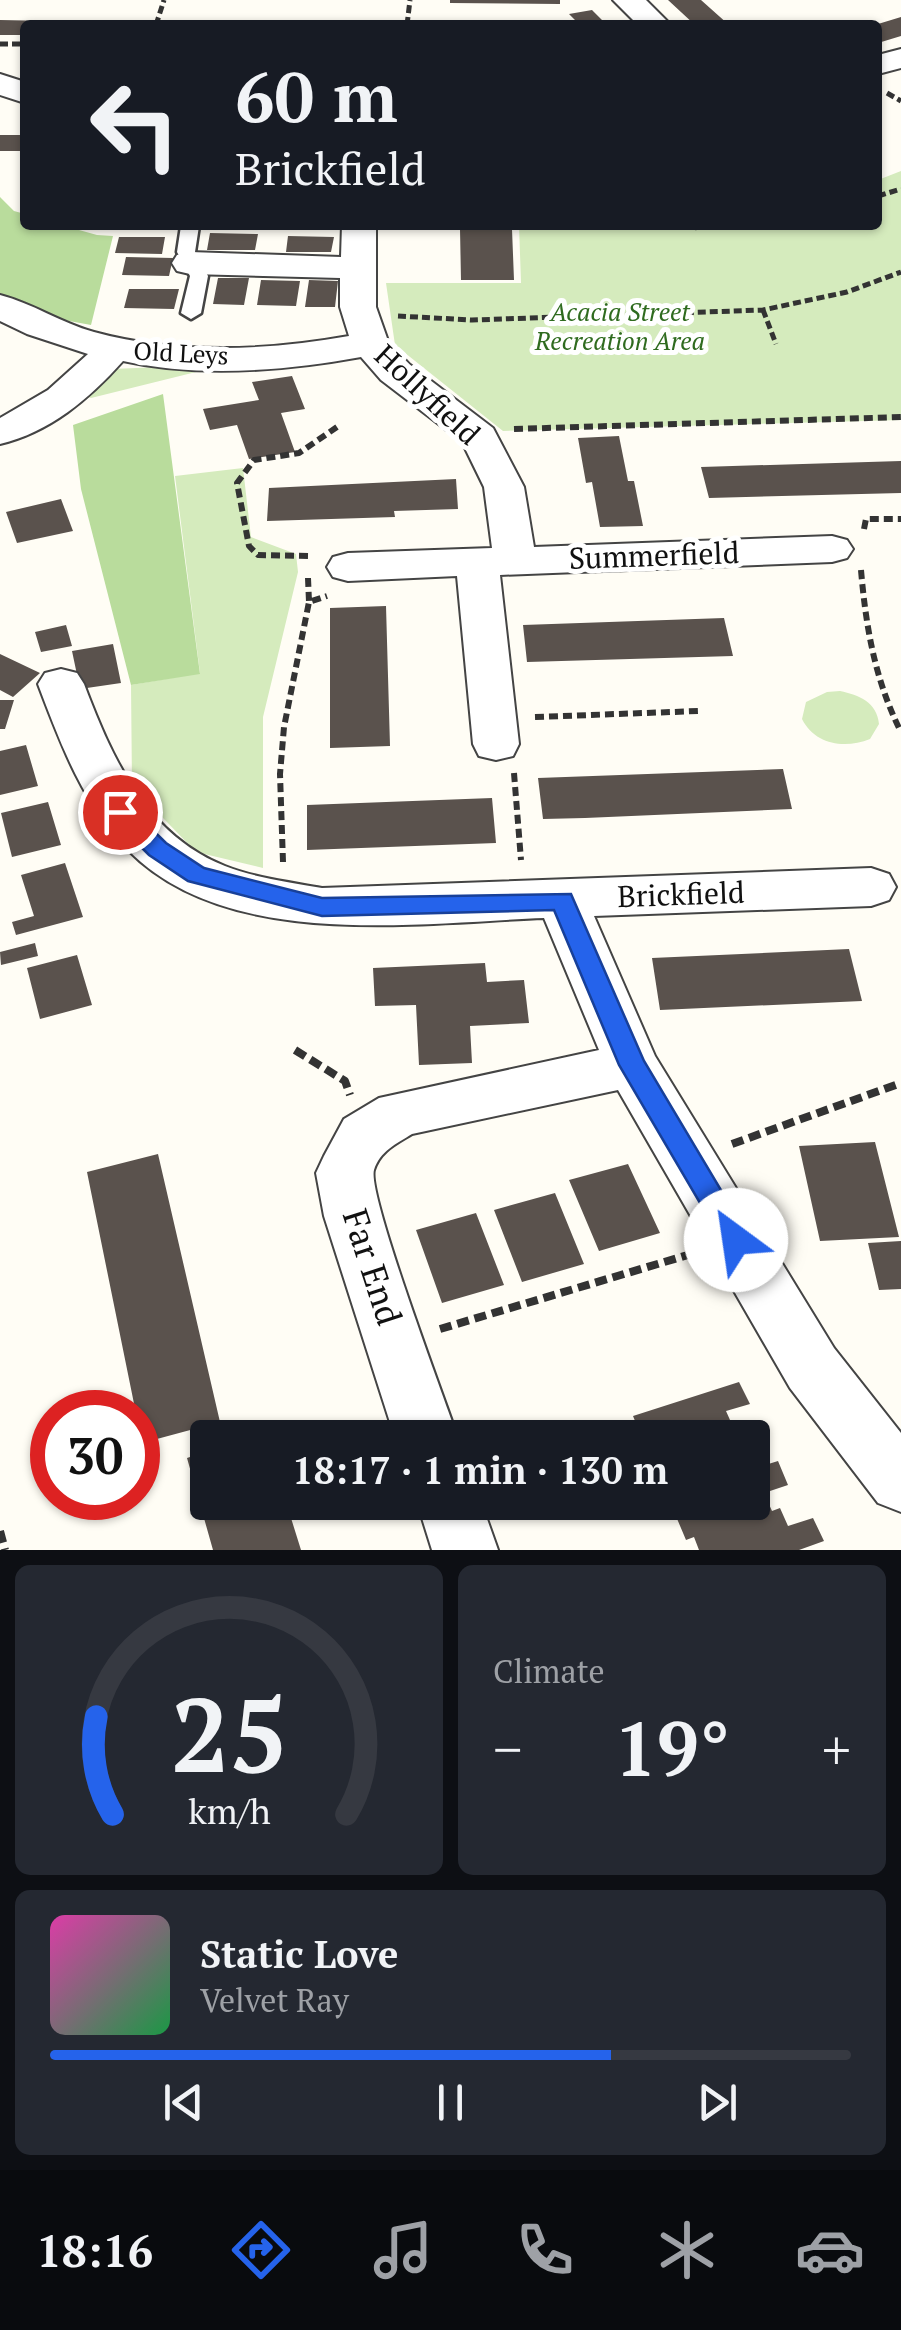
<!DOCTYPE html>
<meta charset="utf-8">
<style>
:root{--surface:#171b24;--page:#242831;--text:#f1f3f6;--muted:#9ea1a6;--line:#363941;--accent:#2563eb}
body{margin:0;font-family:"PT Serif",serif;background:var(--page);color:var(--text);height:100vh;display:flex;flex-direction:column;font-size:38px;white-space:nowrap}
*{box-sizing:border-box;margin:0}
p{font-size:32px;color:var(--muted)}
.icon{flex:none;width:55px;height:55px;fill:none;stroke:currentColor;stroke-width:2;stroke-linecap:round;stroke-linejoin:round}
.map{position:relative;height:1550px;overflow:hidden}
.drawer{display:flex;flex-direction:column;gap:15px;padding:15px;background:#0d0f14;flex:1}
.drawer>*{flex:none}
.hud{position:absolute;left:20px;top:20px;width:862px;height:210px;border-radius:10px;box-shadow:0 2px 8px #0004;background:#171b24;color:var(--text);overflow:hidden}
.speed{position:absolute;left:30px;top:1390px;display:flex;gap:20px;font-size:50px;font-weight:700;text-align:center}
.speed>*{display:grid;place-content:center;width:130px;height:130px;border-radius:50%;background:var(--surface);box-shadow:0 2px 8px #0004;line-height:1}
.speed .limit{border:15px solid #d22;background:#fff;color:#111}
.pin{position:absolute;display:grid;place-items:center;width:85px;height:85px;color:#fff;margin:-42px;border:5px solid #fff;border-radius:50%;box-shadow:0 2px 10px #0007}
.me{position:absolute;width:110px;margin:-55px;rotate:329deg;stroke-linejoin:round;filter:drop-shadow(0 0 8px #0008)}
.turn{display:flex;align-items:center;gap:35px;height:210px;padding:0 50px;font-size:45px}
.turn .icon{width:130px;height:130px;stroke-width:2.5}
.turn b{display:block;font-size:70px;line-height:85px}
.big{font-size:75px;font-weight:700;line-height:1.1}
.drawer .widget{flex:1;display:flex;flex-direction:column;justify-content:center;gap:15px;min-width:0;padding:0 35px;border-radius:15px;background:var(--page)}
.drawer .dial{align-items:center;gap:0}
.dial svg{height:260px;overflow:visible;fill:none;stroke:var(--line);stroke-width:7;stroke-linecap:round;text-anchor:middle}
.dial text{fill:var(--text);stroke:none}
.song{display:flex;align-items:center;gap:30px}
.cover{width:120px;height:120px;border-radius:15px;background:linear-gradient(135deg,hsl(320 70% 55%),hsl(140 70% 35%))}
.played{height:10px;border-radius:5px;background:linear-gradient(90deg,var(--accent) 70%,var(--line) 70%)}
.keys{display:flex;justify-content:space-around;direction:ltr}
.heat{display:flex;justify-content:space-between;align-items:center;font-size:55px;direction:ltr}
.drawer .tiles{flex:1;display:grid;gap:15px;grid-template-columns:1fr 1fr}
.widget:last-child{grid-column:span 2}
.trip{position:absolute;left:190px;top:1420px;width:580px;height:100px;border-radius:10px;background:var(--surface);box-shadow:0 2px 8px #0004;font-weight:700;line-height:100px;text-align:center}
.tab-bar{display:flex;height:160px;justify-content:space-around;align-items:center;background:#090b0e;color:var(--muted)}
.tab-bar .icon{width:70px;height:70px}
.tab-bar .current{color:var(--accent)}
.tab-bar b{font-size:45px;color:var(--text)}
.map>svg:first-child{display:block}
.green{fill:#d5ebbd}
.forest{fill:#b9dc9c}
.building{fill:#5a524d}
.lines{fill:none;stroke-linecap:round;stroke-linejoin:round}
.lane-casing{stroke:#444;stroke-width:5}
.street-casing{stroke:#444;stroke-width:4}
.path-far2{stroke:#333;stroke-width:5;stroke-dasharray:8 4;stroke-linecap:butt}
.path-far1{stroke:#333;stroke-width:6;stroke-dasharray:9 5;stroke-linecap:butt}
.path{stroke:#333;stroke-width:8;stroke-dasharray:12 6;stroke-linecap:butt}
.lane{fill:#fff;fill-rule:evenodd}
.street{fill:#fff;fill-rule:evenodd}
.route{fill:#2563eb;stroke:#184099;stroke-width:2.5}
.labels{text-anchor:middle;stroke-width:10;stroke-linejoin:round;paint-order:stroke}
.far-park-label{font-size:25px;font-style:italic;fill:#2f6b1f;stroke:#fff}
.far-street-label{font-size:25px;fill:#111;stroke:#fff}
.street-label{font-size:30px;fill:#111;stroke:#fff}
.near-street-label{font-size:35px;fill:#111;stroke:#fff}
</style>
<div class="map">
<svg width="901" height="1550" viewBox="0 0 901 1550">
<rect width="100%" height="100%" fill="#fffdf5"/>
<!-- green -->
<path class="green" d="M901,171V420L503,431L395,345L386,283H521L519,225H878V180Z
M161,367L196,372L91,398L81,395L112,369Z
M243,468L251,537L296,554L298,572L263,717V868L196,852L132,786L131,685L200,673L175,476Z
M840,691C859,695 877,702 879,724L870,739C845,749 815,745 802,719L806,702L827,692Z"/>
<!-- forest -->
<path class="forest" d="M0,197L14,211L25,214V225H61L97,235L113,236L91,325L42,316L0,293Z
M163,394L200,674L131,685L81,489L73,425Z"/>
<!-- building -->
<path class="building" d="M450,0H560V4L450,3Z
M668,0H701L729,25H695Z
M592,10L607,25H580L569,14Z
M901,17V36L878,43V24Z
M0,20L104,22V25H25V35H0Z
M0,135H25V151H0Z
M460,229H512L514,280H461Z
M210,233L258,234L255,250H207Z
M288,236L334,237L331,252H286Z
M119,237H165L162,254L115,253Z
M126,257L173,258L169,276L122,275Z
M218,278H249L244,305L213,304Z
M261,280L300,281L296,306L257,305Z
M309,280L338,281L335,307H305Z
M129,289H179L174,309L124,308Z
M292,376L305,409L281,413L295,452L249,459L237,425L210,430L203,409L259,400L252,382Z
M619,436L628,481H634L643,526L600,527L592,482L586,483L578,438Z
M901,461V493L709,498L701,467Z
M456,479L458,509L394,511L395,517L267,521L269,488Z
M61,499L73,531L17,543L6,512Z
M386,606L390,746L330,748V608Z
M724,618L733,656L527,662L523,625Z
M66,625L72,646L41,652L35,632Z
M113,644L121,683L80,689L72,651Z
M0,654L40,673L13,697L0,690Z
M0,700H14L5,729H0Z
M26,745L38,786L0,795V751Z
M783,769L792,809L585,818L543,819L538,778Z
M492,798L496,843L307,850V805Z
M48,802L61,845L12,857L1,813Z
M65,863L83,917L16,935L12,922L34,916L21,875Z
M35,943L38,956L1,965L0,952Z
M849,949L862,1001L660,1010L652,958Z
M77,955L92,1005L40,1019L27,968Z
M485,963L487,982L524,980L529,1023L470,1026L472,1063L419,1065L416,1005L375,1006L373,968Z
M875,1142L899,1237L820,1241L799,1146Z
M158,1154L220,1422L142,1443L87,1172Z
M628,1164L660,1233L599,1251L569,1180Z
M555,1193L584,1264L522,1282L494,1210Z
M476,1213L504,1285L442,1303L416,1230Z
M901,1241V1289L879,1290L868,1243Z
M739,1382L750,1404L726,1411L734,1429L758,1421L769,1444L752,1449V1438H642L633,1416Z
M208,1451V1502H286L301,1550H213L187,1458Z
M778,1461L788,1485L764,1493L772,1511L780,1508L788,1526L813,1518L824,1541L799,1550H699L694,1537L686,1540L670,1502H752V1469Z"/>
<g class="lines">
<defs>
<path id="lane" d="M181,226H199L195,252L208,276L201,313L191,319L181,313L190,276L177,252Z"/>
<path id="street" d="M613,0H646L671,25H638Z
M901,49V68L878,74V55Z
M0,74L25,82V103L0,95Z
M342,225H376V307L388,341L409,364L493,428L524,487L534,547L832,536L847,540L853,549L847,558L832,562L500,575L519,744L513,756L496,760L479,756L473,744L457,576L348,581L333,577L327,567L333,557L348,553L492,548L484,487L462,442L381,380L361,357C284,371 200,378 123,361C89,399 50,432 0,444V418L48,390L88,354L27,334L0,321V295C32,303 61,323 94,332C175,354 266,351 349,336L340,307V278L190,274L177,271L172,263L177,255L190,252L341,257Z
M61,669L77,673L84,684C112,758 146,835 225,866C255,878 290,882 322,888L871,868L889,874L896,887L889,900L871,906L594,916L655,1056L834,1348L901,1433V1512L878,1503L790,1388L618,1090L412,1134C396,1144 380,1151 374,1170C367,1194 445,1400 458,1438H395L324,1216L316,1173L324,1156L344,1119L379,1098L599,1050L544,918C416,923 227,951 128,850C83,805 60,742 38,684L45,673Z
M417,1502H481L498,1550H432Z"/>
</defs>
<!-- lane casing -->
<use href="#lane" class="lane-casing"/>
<!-- street casing -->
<use href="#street" class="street-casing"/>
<!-- path-far2 -->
<path class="path-far2" d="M156,25L164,0
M407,25L410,0
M0,44H25
M887,93L901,101
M878,196L901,189
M694,229L697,225
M763,310L776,344
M398,316L472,320L763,310L847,292L901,272"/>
<!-- path-far1 -->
<path class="path-far1" d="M514,429L901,417
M864,529L866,519H901
M308,556L258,555L249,546L237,483L254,460L299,453L340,425
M861,570C866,628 875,680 901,732
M308,578L309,602
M535,717L699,711
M514,773L521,860
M283,862L280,774L284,727L309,602L327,596"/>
<!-- path -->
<path class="path" d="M295,1050L345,1081L350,1095
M732,1144L901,1083
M440,1329L691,1254
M0,1531L5,1550"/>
<!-- lane -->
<use href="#lane" class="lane"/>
<!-- street -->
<use href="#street" class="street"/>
</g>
<!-- route -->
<path class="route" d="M120,804L128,806L166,843L204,868L322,898L571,894L644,1061L746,1232L750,1240L746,1249L736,1252L727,1249L619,1065L554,910L322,916L188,881L149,855L112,818L108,812L112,806Z"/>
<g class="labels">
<!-- far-park labels -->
<g class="far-park-label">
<text x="620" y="321">Acacia Street<tspan x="620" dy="29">Recreation Area</tspan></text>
</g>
<!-- far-street labels -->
<g class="far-street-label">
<text transform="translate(181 353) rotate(3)" y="9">Old Leys</text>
</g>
<!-- street labels -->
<g class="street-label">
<text transform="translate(427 395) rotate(43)" y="10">Hollyfield</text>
<text transform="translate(654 556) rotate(-2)" y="10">Summerfield</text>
<text transform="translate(681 895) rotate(-2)" y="10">Brickfield</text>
</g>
<!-- near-street labels -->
<g class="near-street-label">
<text transform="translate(372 1267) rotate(72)" y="12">Far End</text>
</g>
</g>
</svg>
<div class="speed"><div class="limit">30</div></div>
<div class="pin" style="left:120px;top:812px;background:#d93025"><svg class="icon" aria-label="arrive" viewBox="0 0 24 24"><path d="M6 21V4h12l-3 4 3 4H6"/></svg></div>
<svg class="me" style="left:736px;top:1240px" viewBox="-20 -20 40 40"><circle r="19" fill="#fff"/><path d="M0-13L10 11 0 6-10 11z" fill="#2563eb"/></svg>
<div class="trip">18:17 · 1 min · 130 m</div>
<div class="hud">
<div class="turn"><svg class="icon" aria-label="left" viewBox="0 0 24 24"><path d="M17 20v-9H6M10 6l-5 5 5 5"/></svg><div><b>60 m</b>Brickfield</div></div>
</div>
</div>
<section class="drawer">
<div class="tiles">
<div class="widget dial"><svg viewBox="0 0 100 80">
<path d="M14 69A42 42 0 1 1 86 69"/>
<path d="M14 69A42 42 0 0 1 9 39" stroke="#2563eb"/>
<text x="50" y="56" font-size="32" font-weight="700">25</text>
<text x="50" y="72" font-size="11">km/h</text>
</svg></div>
<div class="widget"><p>Climate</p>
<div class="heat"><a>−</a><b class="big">19°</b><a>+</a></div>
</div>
<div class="widget">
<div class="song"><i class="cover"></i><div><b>Static Love</b><p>Velvet Ray</p></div></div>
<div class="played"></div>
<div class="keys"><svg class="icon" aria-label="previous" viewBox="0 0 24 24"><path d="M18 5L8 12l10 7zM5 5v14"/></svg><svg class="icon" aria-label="pause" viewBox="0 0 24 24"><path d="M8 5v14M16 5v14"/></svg><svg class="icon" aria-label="next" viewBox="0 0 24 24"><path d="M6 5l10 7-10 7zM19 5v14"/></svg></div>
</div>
</div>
</section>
<nav class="tab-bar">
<b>18:16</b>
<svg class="icon current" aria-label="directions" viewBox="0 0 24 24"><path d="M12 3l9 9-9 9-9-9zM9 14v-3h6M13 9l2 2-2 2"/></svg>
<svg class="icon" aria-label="music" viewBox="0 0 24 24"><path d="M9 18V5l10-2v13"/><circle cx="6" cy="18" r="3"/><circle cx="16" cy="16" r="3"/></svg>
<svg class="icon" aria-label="phone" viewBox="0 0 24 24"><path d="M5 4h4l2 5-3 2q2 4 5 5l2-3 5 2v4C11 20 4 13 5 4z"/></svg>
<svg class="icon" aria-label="climate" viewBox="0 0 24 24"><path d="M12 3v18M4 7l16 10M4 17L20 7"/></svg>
<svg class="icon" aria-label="car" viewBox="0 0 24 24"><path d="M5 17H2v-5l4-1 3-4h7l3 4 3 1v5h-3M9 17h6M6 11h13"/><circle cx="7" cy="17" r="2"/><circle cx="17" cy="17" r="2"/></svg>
</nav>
